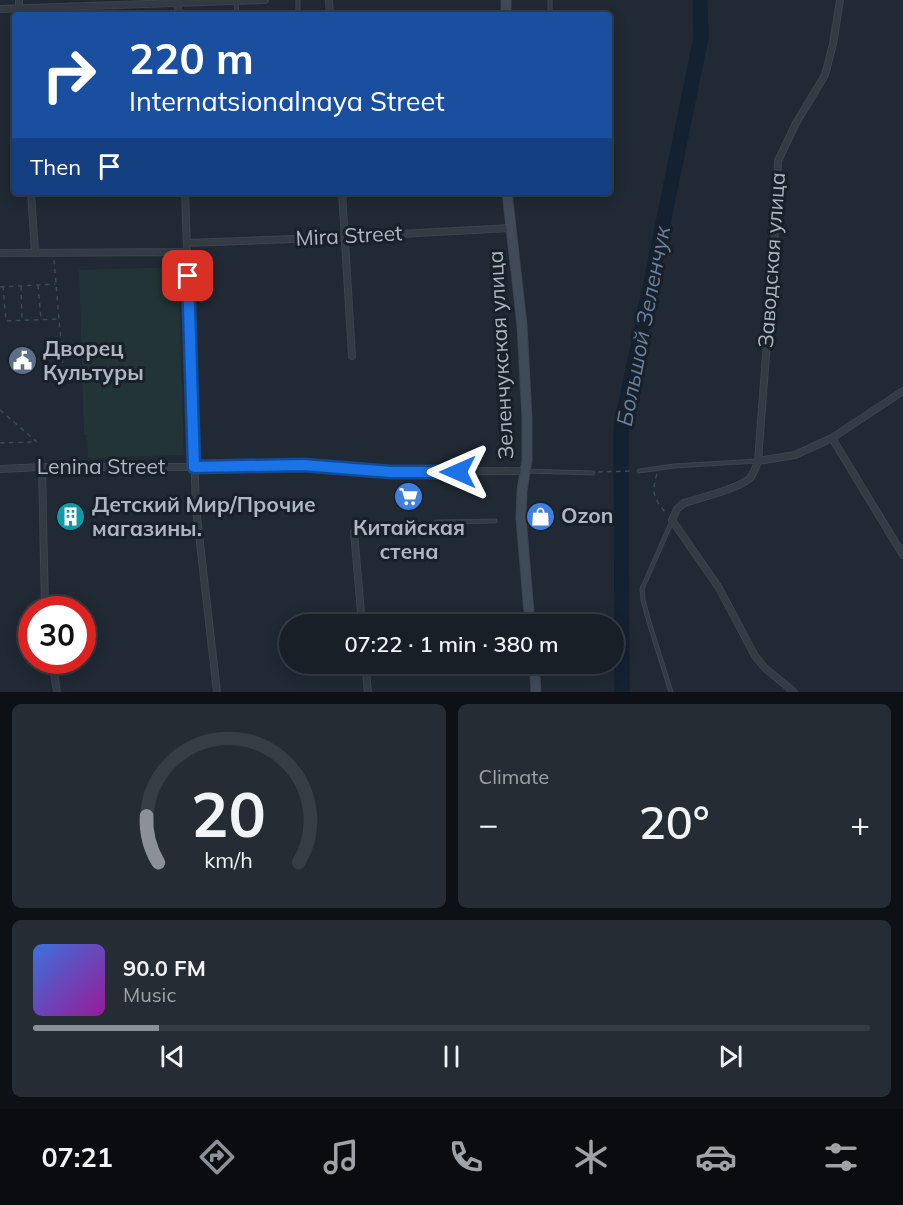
<!DOCTYPE html>
<meta charset="utf-8">
<style>
:root{--surface:#181f27;--page:#252c33;--text:#f1f3f6;--muted:#9fa2a7;--line:#363d44;--accent:#8c9099}
body{margin:0;font-family:Mulish,sans-serif;background:var(--page);color:var(--text);height:100vh;display:flex;flex-direction:column;font-size:22px;white-space:nowrap}
*{box-sizing:border-box;margin:0}
p{font-size:20px;color:var(--muted)}
.icon{flex:none;width:33px;height:33px;fill:none;stroke:currentColor;stroke-width:2;stroke-linecap:round;stroke-linejoin:round}
.map{position:relative;height:692px;overflow:hidden}
.side{display:flex;flex-direction:column;gap:12px;padding:12px;background:#0d1115;flex:1}
.side>*{flex:none}
.guide{position:absolute;left:12px;top:12px;width:600px;height:183px;border-radius:6px;box-shadow:0 3px 15px #0003,0 0 0 2px var(--line);background:#1a4fa0;color:#fff;overflow:hidden}
.speed{position:absolute;left:18px;top:596px;display:flex;gap:12px;font-size:30px;font-weight:700;text-align:center}
.speed>*{display:grid;place-content:center;width:78px;height:78px;border-radius:50%;background:var(--surface);box-shadow:0 3px 15px #0003,0 0 0 2px var(--line);line-height:1}
.speed .limit{border:9px solid #d22;background:#fff;color:#111}
.pin{position:absolute;display:grid;place-items:center;width:51px;height:51px;color:#fff;margin:-26px;border-radius:12px;box-shadow:0 3px 9px #0006}
.me{position:absolute;width:66px;margin:-33px;rotate:270deg;stroke-linejoin:round;filter:drop-shadow(0 0 4px #0008)}
.turn{display:flex;align-items:center;gap:21px;height:126px;padding:0 18px;font-size:27px}
.turn .icon{width:78px;height:78px;stroke-width:2.5}
.turn b{display:block;font-size:42px;line-height:51px}
.then{display:flex;align-items:center;height:57px;padding:0 18px;background:#0003;gap:12px;font-size:22px}
.big{font-size:45px;font-weight:600;line-height:1.1}
.side .widget{flex:1;display:flex;flex-direction:column;justify-content:center;gap:9px;min-width:0;padding:0 21px;border-radius:9px;background:var(--page)}
.side .dial{align-items:center;gap:0}
.dial svg{height:156px;overflow:visible;fill:none;stroke:var(--line);stroke-width:7;stroke-linecap:round;text-anchor:middle}
.dial text{fill:var(--text);stroke:none}
.song{display:flex;align-items:center;gap:18px}
.cover{width:72px;height:72px;border-radius:9px;background:linear-gradient(135deg,hsl(220 70% 55%),hsl(300 70% 35%))}
.played{height:6px;border-radius:3px;background:linear-gradient(90deg,var(--accent) 15%,var(--line) 15%)}
.keys{display:flex;justify-content:space-around;direction:ltr}
.heat{display:flex;justify-content:space-between;align-items:center;font-size:33px;direction:ltr}
.side .tiles{flex:1;display:grid;gap:12px;grid-template-columns:1fr 1fr}
.widget:last-child{grid-column:span 2}
.trip{position:absolute;left:279px;top:614px;width:345px;height:60px;border-radius:30px;background:var(--surface);box-shadow:0 3px 15px #0003,0 0 0 2px var(--line);font-weight:600;line-height:60px;text-align:center}
.tab-bar{display:flex;height:96px;justify-content:space-around;align-items:center;background:#0a0c10;color:var(--muted)}
.tab-bar .icon{width:42px;height:42px}
.tab-bar .active{color:var(--accent)}
.tab-bar b{font-size:27px;color:var(--text)}
.map>svg:first-child{display:block}
.green{fill:#223435}
.lines{fill:none;stroke-linecap:round;stroke-linejoin:round}
.river{stroke:#142131;stroke-width:15}
.lane-casing{stroke:#3c444f;stroke-width:5}
.street-casing{stroke:#3c444f;stroke-width:8}
.secondary-casing{stroke:#3c444f;stroke-width:11}
.path{stroke:#3a4d4e;stroke-width:1.5;stroke-dasharray:4.5 4.5;stroke-linecap:butt}
.lane{stroke:#333b45;stroke-width:3}
.street{stroke:#333b45;stroke-width:6}
.secondary{stroke:#414b58;stroke-width:9}
.route-casing{stroke:#114b97;stroke-width:15}
.route{stroke:#1a73e8;stroke-width:10}
.labels{text-anchor:middle;stroke-width:6;stroke-linejoin:round;paint-order:stroke}
.street-label{font-size:21px;fill:#adb6c2;stroke:#192029}
.poi-label{font-size:21px;font-weight:bold;fill:#adb6c2;stroke:#192029;text-anchor:start}
.water-label{font-size:22px;font-style:italic;fill:#6782a0;stroke:#192029}
</style>
<div class="map">
<svg width="903" height="692" viewBox="0 0 903 692">
<rect width="100%" height="100%" fill="#202934"/>
<!-- green -->
<path class="green" d="M178,267L184,455L88,458L87,435H84L79,270Z"/>
<g class="lines">
<!-- river -->
<path class="river" d="M622,692L621,428L701,38L700,0"/>
<defs>
<path id="lane" d="M236,2L237,15
M298,15V0
M550,15V0
M526,471L593,473
M639,471L674,466L757,461
M356,532L419,529L437,522L495,521
M671,692L649,622L643,600L642,589L672,521"/>
<path id="street" d="M19,0V15
M329,0L330,15
M178,1V15
M0,9L265,0
M31,192L35,253
M185,192L196,508L217,692
M342,192L352,356
M187,243L345,237L511,228
M0,253L187,252
M832,438L903,555
M758,461L795,455L832,438L903,391
M42,467L45,609
M0,469L42,467H194L303,465L391,472L525,471
M354,532L362,624
M52,660L57,692
M365,663L368,692
M794,692L765,668L755,656L719,588L672,520L677,509L684,503C700,498 737,489 749,479C754,474 756,467 758,461L774,249L778,161L796,123L825,75L833,44L840,0"/>
<path id="secondary" d="M506,15V0
M507,192L522,325L527,418V460L522,490L521,518L530,624
M534,663L536,692"/>
</defs>
<!-- lane casing -->
<use href="#lane" class="lane-casing"/>
<!-- street casing -->
<use href="#street" class="street-casing"/>
<!-- secondary casing -->
<use href="#secondary" class="secondary-casing"/>
<!-- path -->
<path class="path" d="M54,260L63,367
M38,285L41,319
M3,286L6,321L57,319
M21,286L22,319
M0,287L55,284
M0,410L37,442
M0,443L35,442
M598,472L633,471
M657,474C651,492 654,499 666,513"/>
<!-- lane -->
<use href="#lane" class="lane"/>
<!-- street -->
<use href="#street" class="street"/>
<!-- secondary -->
<use href="#secondary" class="secondary"/>
</g>
<g class="lines">
<defs>
<path id="route" d="M188,276L194,467L303,465L391,472H458"/>
</defs>
<!-- route casing -->
<use href="#route" class="route-casing"/>
<!-- route -->
<use href="#route" class="route"/>
</g>
<!-- icons -->
<defs>
<symbol id="civic-disc" viewBox="-11 -11 22 22"><circle r="9.5" fill="#5c6f8a" stroke="#192029"/><path d="M-.6-6.5H3V-4.5H.6V-3L4-1V1h2V6H-6V1h2V-1L-.6-3ZM-1.2 2.5V6h2.4V2.5Z" fill="#fff"/></symbol>
<symbol id="supermarket-disc" viewBox="-11 -11 22 22"><circle r="9.5" fill="#3f7fe0" stroke="#192029"/><path d="M-6-5.5h2.5l.6 2H6L4.5 2H-2.5L-4.4-4H-6ZM-1.5 3.2a1.3 1.3 0 1 0 .1 0ZM3 3.2a1.3 1.3 0 1 0 .1 0Z" fill="#fff"/></symbol>
<symbol id="shop-disc" viewBox="-11 -11 22 22"><circle r="9.5" fill="#3f7fe0" stroke="#192029"/><path d="M-5-2.5h2.3a2.7 3.5 0 0 1 5.4 0H5L5.5 6h-11ZM-1.5-2.5h3a1.5 2.3 0 0 0-3 0Z" fill="#fff"/></symbol>
<symbol id="building-disc" viewBox="-11 -11 22 22"><circle r="9.5" fill="#0f9aa8" stroke="#192029"/><path d="M-4-6H4V6H1V3H-1V6H-4ZM-2.5-4.3h1.7v1.8h-1.7ZM.8-4.3h1.7v1.8H.8ZM-2.5-1h1.7V.8h-1.7ZM.8-1h1.7V.8H.8Z" fill="#fff"/></symbol>
</defs>
<g fill-rule="evenodd">
<use href="#civic-disc" x="6" y="344" width="33" height="33"/>
<use href="#supermarket-disc" x="392" y="480" width="33" height="33"/>
<use href="#shop-disc" x="524" y="500" width="33" height="33"/>
<use href="#building-disc" x="54" y="500" width="33" height="33"/>
</g>
<g class="labels">
<!-- street labels -->
<g class="street-label">
<text transform="translate(349 236) rotate(-3)" y="7">Mira Street</text>
<text transform="translate(772 260) rotate(-86)" y="7">Заводская улица</text>
<text transform="translate(501 355) rotate(-93)" y="7">Зеленчукская улица</text>
<text x="101" y="474">Lenina Street</text>
</g>
<!-- poi labels -->
<g class="poi-label">
<text x="43" y="356">Дворец<tspan x="43" dy="24">Культуры</tspan></text>
<text x="92" y="512">Детский Мир/Прочие<tspan x="92" dy="24">магазины.</tspan></text>
<text x="561" y="523">Ozon</text>
<text x="409" y="535" text-anchor="middle">Китайская<tspan x="409" dy="24">стена</tspan></text>
</g>
<!-- water labels -->
<g class="water-label">
<text transform="translate(643 326) rotate(-79)" y="8">Большой Зеленчук</text>
</g>
</g>
</svg>
<div class="speed"><div class="limit">30</div></div>
<div class="pin" style="left:188px;top:276px;background:#d93025"><svg class="icon" aria-label="arrive" viewBox="0 0 24 24"><path d="M6 21V4h12l-3 4 3 4H6"/></svg></div>
<svg class="me" style="left:458px;top:472px" viewBox="-20 -20 40 40"><path d="M0-17L14 15 0 8-14 15z" fill="#1a73e8" stroke="#fff" stroke-width="4"/></svg>
<div class="trip">07:22 · 1 min · 380 m</div>
<div class="guide">
<div class="turn"><svg class="icon" aria-label="right" viewBox="0 0 24 24"><path d="M7 20v-9h11M14 6l5 5-5 5"/></svg><div><b>220 m</b>Internatsionalnaya Street</div></div>
<div class="then">Then<svg class="icon" aria-label="arrive" viewBox="0 0 24 24"><path d="M6 21V4h12l-3 4 3 4H6"/></svg></div>
</div>
</div>
<section class="side">
<div class="tiles">
<div class="widget dial"><svg viewBox="0 0 100 80">
<path d="M14 69A42 42 0 1 1 86 69"/>
<path d="M14 69A42 42 0 0 1 8 45" stroke="#8c9099"/>
<text x="50" y="56" font-size="32" font-weight="700">20</text>
<text x="50" y="72" font-size="11">km/h</text>
</svg></div>
<div class="widget"><p>Climate</p>
<div class="heat"><a>−</a><b class="big">20°</b><a>+</a></div>
</div>
<div class="widget">
<div class="song"><i class="cover"></i><div><b>90.0 FM</b><p>Music</p></div></div>
<div class="played"></div>
<div class="keys"><svg class="icon" aria-label="previous" viewBox="0 0 24 24"><path d="M18 5L8 12l10 7zM5 5v14"/></svg><svg class="icon" aria-label="pause" viewBox="0 0 24 24"><path d="M8 5v14M16 5v14"/></svg><svg class="icon" aria-label="next" viewBox="0 0 24 24"><path d="M6 5l10 7-10 7zM19 5v14"/></svg></div>
</div>
</div>
</section>
<nav class="tab-bar">
<b>07:21</b>
<svg class="icon active" aria-label="directions" viewBox="0 0 24 24"><path d="M12 3l9 9-9 9-9-9zM9 14v-3h6M13 9l2 2-2 2"/></svg>
<svg class="icon" aria-label="music" viewBox="0 0 24 24"><path d="M9 18V5l10-2v13"/><circle cx="6" cy="18" r="3"/><circle cx="16" cy="16" r="3"/></svg>
<svg class="icon" aria-label="phone" viewBox="0 0 24 24"><path d="M5 4h4l2 5-3 2q2 4 5 5l2-3 5 2v4C11 20 4 13 5 4z"/></svg>
<svg class="icon" aria-label="climate" viewBox="0 0 24 24"><path d="M12 3v18M4 7l16 10M4 17L20 7"/></svg>
<svg class="icon" aria-label="car" viewBox="0 0 24 24"><path d="M5 17H2v-5l4-1 3-4h7l3 4 3 1v5h-3M9 17h6M6 11h13"/><circle cx="7" cy="17" r="2"/><circle cx="17" cy="17" r="2"/></svg>
<svg class="icon" aria-label="filters" viewBox="0 0 24 24"><path d="M4 7h16M4 17h16"/><circle cx="9" cy="7" r="2"/><circle cx="15" cy="17" r="2"/></svg>
</nav>
